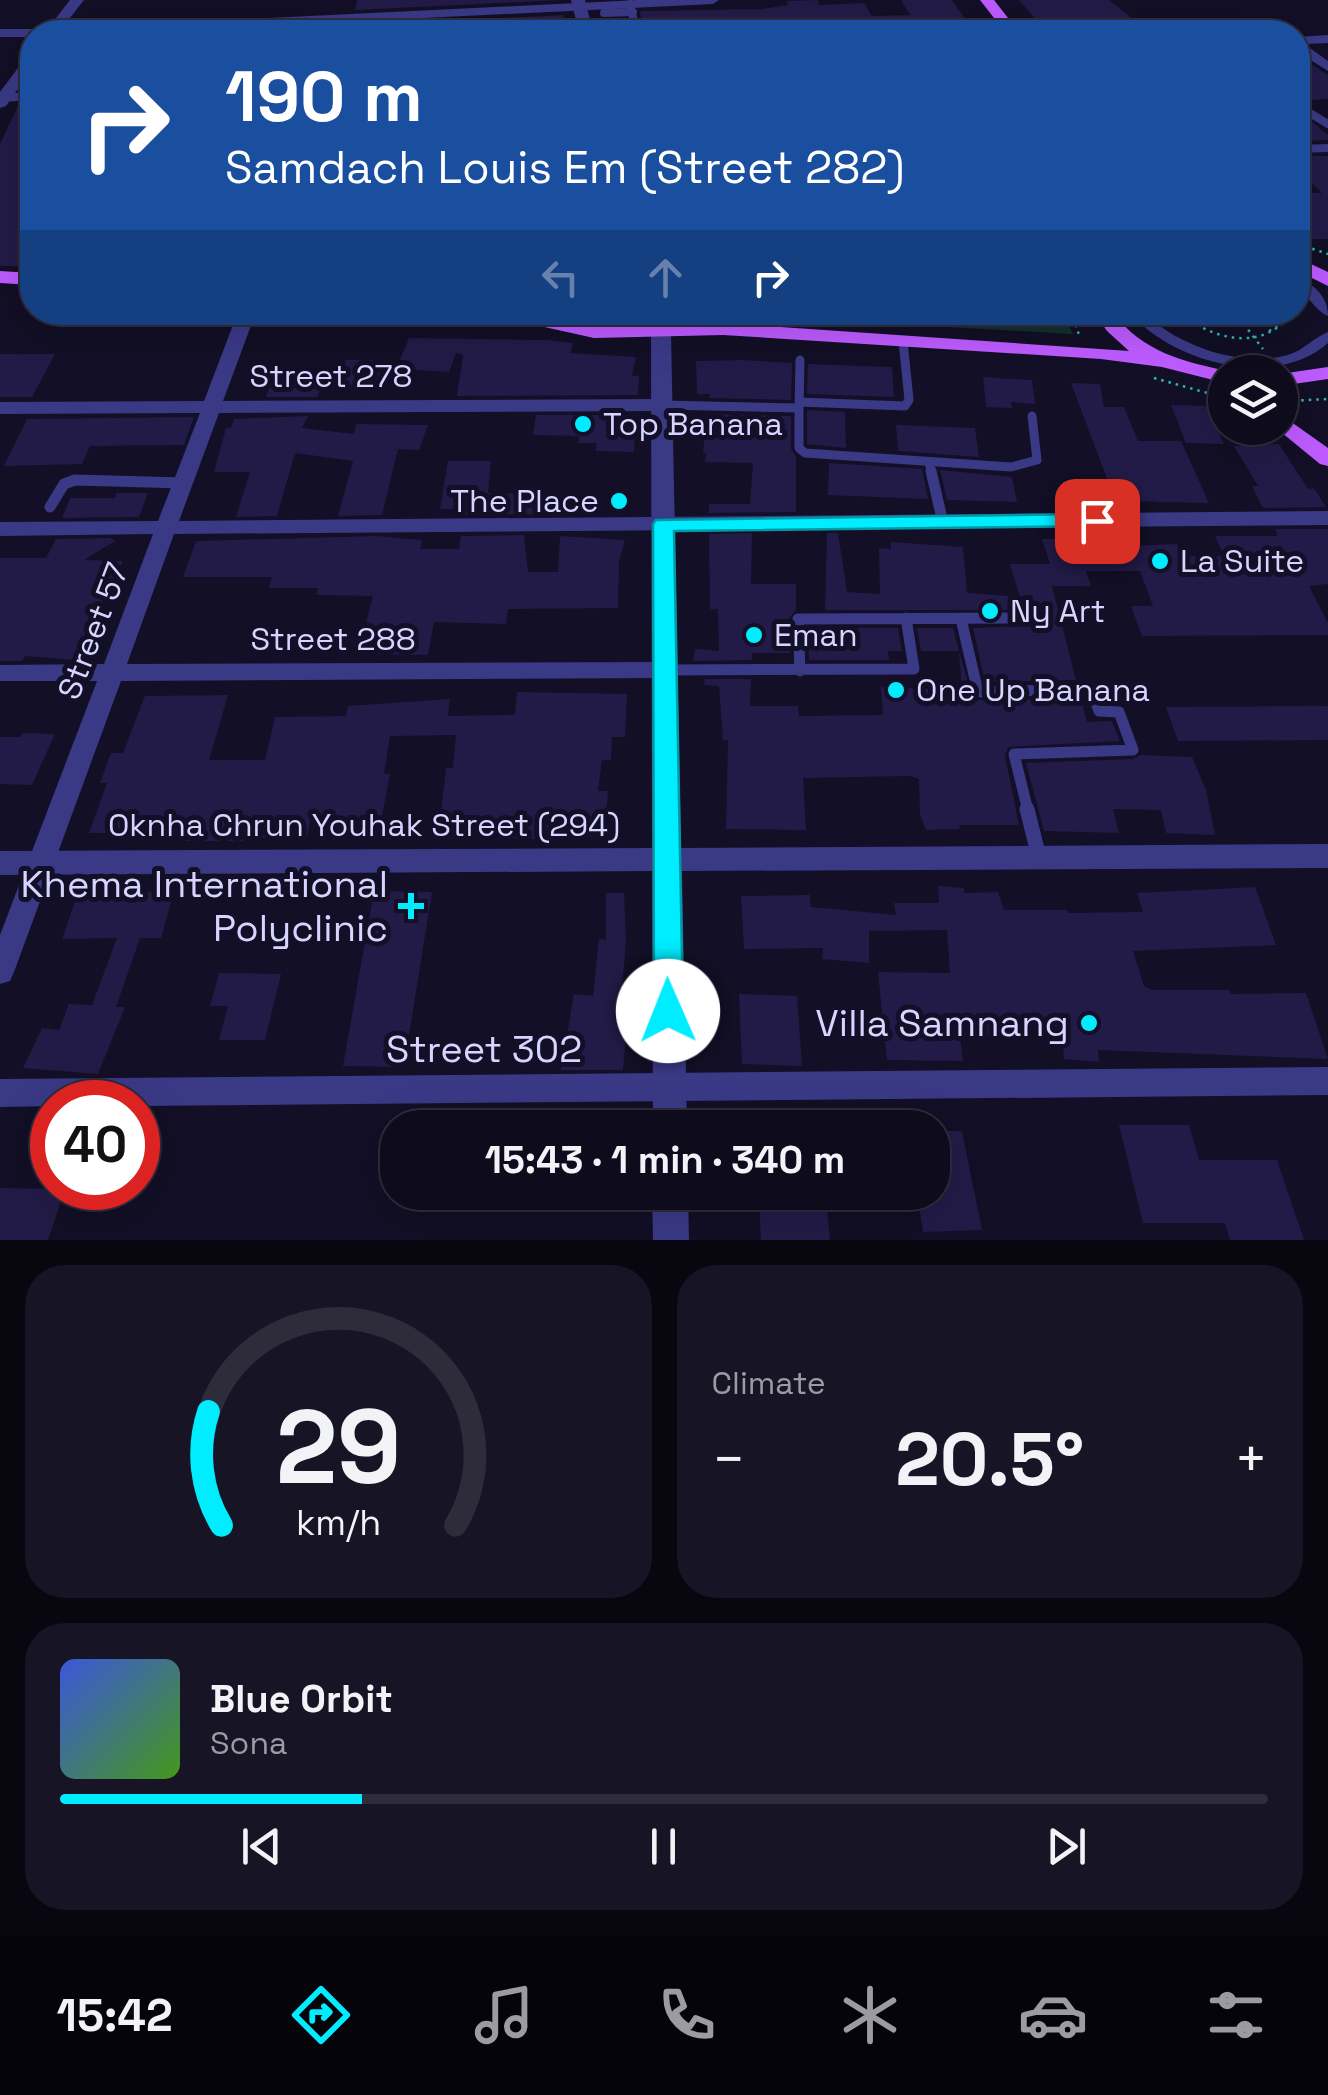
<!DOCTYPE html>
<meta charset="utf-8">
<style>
:root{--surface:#0e0b1c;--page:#171425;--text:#f1f3f6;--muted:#9b9ba3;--line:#2e2b3b;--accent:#00ecff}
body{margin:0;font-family:"Space Grotesk",sans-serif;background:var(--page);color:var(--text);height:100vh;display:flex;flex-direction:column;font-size:38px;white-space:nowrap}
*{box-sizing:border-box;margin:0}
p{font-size:32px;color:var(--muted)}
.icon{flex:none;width:55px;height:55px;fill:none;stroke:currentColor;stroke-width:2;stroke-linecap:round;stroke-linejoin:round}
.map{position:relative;height:1240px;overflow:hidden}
.side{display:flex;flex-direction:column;gap:25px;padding:25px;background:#08060f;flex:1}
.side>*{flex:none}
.guide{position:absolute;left:20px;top:20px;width:1290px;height:305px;border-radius:40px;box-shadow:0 10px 40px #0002,0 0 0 2px var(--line);background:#1a4fa0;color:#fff;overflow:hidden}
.tools{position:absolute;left:1208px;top:355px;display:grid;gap:20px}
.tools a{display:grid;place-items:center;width:90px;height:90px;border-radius:50%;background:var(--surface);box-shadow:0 10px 40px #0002,0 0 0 2px var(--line);font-size:50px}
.speed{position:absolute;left:30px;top:1080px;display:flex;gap:20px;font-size:50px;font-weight:700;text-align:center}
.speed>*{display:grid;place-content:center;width:130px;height:130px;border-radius:50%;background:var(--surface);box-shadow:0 10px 40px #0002,0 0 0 2px var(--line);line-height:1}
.speed .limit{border:15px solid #d22;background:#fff;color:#111}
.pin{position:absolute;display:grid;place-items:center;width:85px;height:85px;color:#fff;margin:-42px;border-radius:20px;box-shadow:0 5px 15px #0006}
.me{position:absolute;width:110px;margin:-55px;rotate:359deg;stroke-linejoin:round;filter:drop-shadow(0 0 8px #0008)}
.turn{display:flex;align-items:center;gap:35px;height:210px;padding:0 40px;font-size:45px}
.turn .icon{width:130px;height:130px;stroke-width:2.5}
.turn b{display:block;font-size:70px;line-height:85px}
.lanes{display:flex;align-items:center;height:95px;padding:0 40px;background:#0003;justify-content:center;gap:50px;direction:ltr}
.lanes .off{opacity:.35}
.big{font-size:75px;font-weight:700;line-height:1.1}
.side .card{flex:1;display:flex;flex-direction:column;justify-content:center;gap:15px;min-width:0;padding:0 35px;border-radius:40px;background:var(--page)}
.side .dial{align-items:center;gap:0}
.dial svg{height:260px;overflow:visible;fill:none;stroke:var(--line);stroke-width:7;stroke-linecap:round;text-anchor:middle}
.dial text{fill:var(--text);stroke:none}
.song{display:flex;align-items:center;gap:30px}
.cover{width:120px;height:120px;border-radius:15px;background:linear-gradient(135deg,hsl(230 70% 55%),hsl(100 70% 35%))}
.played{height:10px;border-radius:5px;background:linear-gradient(90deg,var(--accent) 25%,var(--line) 25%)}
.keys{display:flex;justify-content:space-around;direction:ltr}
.heat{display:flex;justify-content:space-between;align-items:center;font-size:55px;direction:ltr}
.side .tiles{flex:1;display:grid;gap:25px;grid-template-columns:1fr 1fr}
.card:last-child{grid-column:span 2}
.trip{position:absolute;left:380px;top:1110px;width:570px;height:100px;border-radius:40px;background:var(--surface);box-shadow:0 10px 40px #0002,0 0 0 2px var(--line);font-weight:700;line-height:100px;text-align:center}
.tabs{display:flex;height:160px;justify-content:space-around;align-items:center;background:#06040b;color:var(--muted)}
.tabs .icon{width:70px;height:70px}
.tabs .on{color:var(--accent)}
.tabs b{font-size:45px;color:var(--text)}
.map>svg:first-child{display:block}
.green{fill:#12302e}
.building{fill:#221b47}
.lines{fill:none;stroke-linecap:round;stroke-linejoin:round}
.path{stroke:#2eb9ad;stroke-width:2.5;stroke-dasharray:2.5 5;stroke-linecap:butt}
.service-far3{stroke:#3a3986;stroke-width:8}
.service-far2{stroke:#3a3986;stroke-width:9}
.service-far1{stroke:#3a3986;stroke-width:11}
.service{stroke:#3a3986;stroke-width:15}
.pedestrian{fill:#3a3986;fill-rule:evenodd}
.minor{fill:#3a3986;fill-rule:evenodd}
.tertiary{fill:#3a3986;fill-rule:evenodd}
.primary{fill:#bd5bff;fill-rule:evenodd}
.route{fill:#00ecff;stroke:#0099a6;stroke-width:2.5}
.poi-dot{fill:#00ecff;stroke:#120f26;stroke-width:4}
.labels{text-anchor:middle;stroke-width:10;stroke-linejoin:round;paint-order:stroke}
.street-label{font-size:32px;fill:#d7d4ff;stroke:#120f26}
.poi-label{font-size:32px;fill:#d7d4ff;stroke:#120f26;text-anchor:start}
.near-poi-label{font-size:38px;fill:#d7d4ff;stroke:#120f26;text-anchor:end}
.near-street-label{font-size:38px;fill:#d7d4ff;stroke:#120f26}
</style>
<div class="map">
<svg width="1328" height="1240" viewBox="0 0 1328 1240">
<rect width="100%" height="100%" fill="#120f26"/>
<!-- green -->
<path class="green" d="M1062,313L1073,334L700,313L1062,312Z"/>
<!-- building -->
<path class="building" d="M357,0H562L355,10Z
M817,0L820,5L864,3L872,16L910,15L901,0H952L974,32H639L642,28L640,11L762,9L789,5L786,1Z
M1019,0H1109L1149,32H1074L1062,19L1036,20Z
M564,15L563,32H351L352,25Z
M1298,56L1328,75V99L1298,101Z
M32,104V159L27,168H32V266H0V144L18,106Z
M1298,110L1328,135V140L1298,141Z
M1298,156H1328V239H1307L1298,226V193H1322L1298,169Z
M409,338L547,340L573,343L570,353L636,357L632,376H639L638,395L457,396L463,355L456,353L449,372L396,369Z
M0,354H55L32,397H0Z
M346,360H391L384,386L338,385Z
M744,360L792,363L791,400L709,398L710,394H697L696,361Z
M808,364L892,367L894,397L807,394Z
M275,371H292L291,376L326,378L317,397H266Z
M983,377L1032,380L1035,404L1011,402L1012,408L986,407Z
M1071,383L1100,384L1104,407H1124L1138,441H1181L1209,503L1125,501L1123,492H1112Z
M1171,405L1207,406L1224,444L1186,443Z
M807,410L845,412L846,448L807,444Z
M707,414L791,416V449L796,456V512L709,513V504H750L753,463L705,462L706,453H703Z
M536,415H636L634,452L596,451L597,443H578L579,436L533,435Z
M308,416L302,428L354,434L356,424L428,425L419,450L398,449L382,515L338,516L353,461L295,453L277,516L236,517L250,472H214L226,428H231L234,419Z
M194,417L184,445L90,446L82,464L4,466L27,419Z
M896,425L975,428L979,457L898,451Z
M1279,444L1308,489L1314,488L1326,507L1263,508L1252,486H1258L1234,446Z
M448,461H491L488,493L546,494L539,514L463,515L464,509H440Z
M829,463L922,469L928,499L828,495Z
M940,470L1012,477L1017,502L947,500Z
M116,493H148L139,517L62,518L70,498H115Z
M1275,529H1328V584L1309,586L1328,623V635L1142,636L1131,606H1153L1140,571H1086L1091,586H1052L1076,680L985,682L973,628L1028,626L1033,619L1029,610H825L827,533H838L847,592L880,594L879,548L891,549V542L963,547L967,593L1020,597L1010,564H1050L1042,539H1055L1054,531H1078L1079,539H1103L1106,547L1177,544L1181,556H1224L1215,536H1278Z
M752,533L751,584H796V610L789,619L790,653H752V660L693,661L695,649L719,651L718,609H710L709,534Z
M524,535L528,572H558L560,536L625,540L619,561L618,608L508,609L506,624L434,622L428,655L358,654L373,596L316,595L318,588H269L272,577H183L196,541L377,536L422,540L420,549H459L461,536Z
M111,538L115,541L84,560L123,561L73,660L25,656L22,661H0V558H46L56,539Z
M808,628H898L902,651H888L889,660H809Z
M917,628H953L959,651H921Z
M959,651L973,700L1081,699L1087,722L1112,721L1120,741L1008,747L1005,756L1019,825H959L960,829L926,830L920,815L919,779L910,776L803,778L806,830L726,829L728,740H723L719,686L704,685L705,679H751L750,706H798L799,716L883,715L881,687L962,690Z
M517,692L627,694L625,737H612L611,760H602L598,791H608L604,837L535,834V839L497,838L498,830L439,831L446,768H453L456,735L390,736L384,774H390L381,821H310L307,837L244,838L243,841H181L184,833H89L107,783H100L111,753H123L145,696L228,695L209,760H265L275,717L346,716L348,706L450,699L448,716L515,715Z
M1328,706V740L1178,741L1166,707Z
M23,733L55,734L32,785L0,784V737H21Z
M1141,755L1192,757L1206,790L1215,835L1166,833L1161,810L1113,809L1119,833L1044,831L1026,763L1133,759Z
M938,886L964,888V893L998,892L1004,910H1067L1068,913L1143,912L1137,893L1255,887L1276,945L1133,951L1144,986L1152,990H1229L1231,994L1306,993L1328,1059L1098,1050L1099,1062L1064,1059L1061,1027L1024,1024L1027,1036H960L963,1061L887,1060L878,972L950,973L947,930L869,931V963L822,959L823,948L744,949L741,896L810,895L811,907L896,915L894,903H939Z
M374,891L432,892L404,1067L343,1066Z
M174,892L161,938H140L116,1007H125L98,1074L23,1068L42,1028L59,1030L69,1004L92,1005L117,938L62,939L78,893Z
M606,893H624L626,941L620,1012L628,1013L623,1070H561L574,994L593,996L599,939L606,940Z
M219,973L281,974L265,1040H219L228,1006H210Z
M739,994L797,996L802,1066L742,1064Z
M1119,1125H1189L1199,1160H1277L1304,1240H1230L1225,1223H1143Z
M941,1131H962L982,1230L923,1232L917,1192H932V1139L942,1138Z
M0,1188L65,1189L48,1240H0Z
M759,1199H826L830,1240H761Z"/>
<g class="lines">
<!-- path -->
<path class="path" d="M1298,244L1328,254
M1068,312L1079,331L1076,338
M1178,312C1209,337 1255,352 1286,320V312
M1161,313L1174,312
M1239,318L1263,349
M1269,331L1279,325L1282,312
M1154,378L1225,398
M1280,405L1286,401L1328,399"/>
<!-- service-far3 -->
<path class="service-far3" d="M604,13L633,12
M585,30L635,26L630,4
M1308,112L1328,124"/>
<!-- service-far2 -->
<path class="service-far2" d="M799,402L905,406L909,400L903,341
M662,405L799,408L800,360
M799,408V448L805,453L1011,467L1037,460L1032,416
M929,462L932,474"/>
<!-- service-far1 -->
<path class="service-far1" d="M931,471L943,523
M50,507L64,484L75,480L184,483
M961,619L978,692L1091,689L1099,711L1119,712L1133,750L1014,754L1028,811
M667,670L914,669L906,618
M800,671L798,619L1024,618"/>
<!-- service -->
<path class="service" d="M1027,809L1039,857"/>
<!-- pedestrian -->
<path class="pedestrian" d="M1298,278C1315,285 1328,297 1328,316C1317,312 1308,296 1298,288Z
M1129,312H1143C1178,346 1240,368 1288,355C1304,350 1313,338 1328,332V343C1274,391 1172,362 1129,312Z"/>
<!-- minor -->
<path class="minor" d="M638,0H719L713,4L136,32H62L68,28Z
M0,29H32L38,32H32V37H0Z
M1328,35V43L1304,44L1328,61V71L1298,52V37Z
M32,92V100L0,102V94Z
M1328,144V152L1298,153V145Z
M238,312H256L223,401L662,399L671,405L662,411L219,413L179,521L1328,511V525L174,534L127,664L667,662L679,670L667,678L121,681L14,972L10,981L0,984V935L97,681H0V665L104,664L153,534L0,536V522L158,521L200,413L0,414V402L204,401Z
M1328,1067V1095L138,1106V1102H52V1106L0,1107V1079Z"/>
<!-- tertiary -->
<path class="tertiary" d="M70,0H84L59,32H45Z
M571,0H585L593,32H579Z
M32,55V69L6,106L0,108V92L27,56Z
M647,312H667L671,332L681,848L1328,844V868L682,871L687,1128H653L652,871L0,875V851L652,848L651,332Z
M652,1192H688L689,1240H653Z"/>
<!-- primary -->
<path class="primary" d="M980,0H994L1019,32H1005Z
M1298,258L1328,272V286L1298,271Z
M0,271L32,273V285L0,283Z
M419,312L540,314L594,326L723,323L1129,351L1107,331L1094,312H1113C1142,353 1186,362 1232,372H1225V383L1162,367L1101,359L723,335L594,338L540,326L428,318Z
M582,312H652L643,318L589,322L582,320Z
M1328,367V379L1280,386V374Z
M1280,414L1328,448V466L1320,464L1276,428H1280Z"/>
</g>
<!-- route -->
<path class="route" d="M1097,514L1104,516L1107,521L1104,526L674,531L683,1011L679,1020L668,1024L658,1020L654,1011L653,524L656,520Z"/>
<!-- markers -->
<g class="poi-dot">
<circle cx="583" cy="424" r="10"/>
<circle cx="619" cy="501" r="10"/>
<circle cx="1160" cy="561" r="10"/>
<circle cx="990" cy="611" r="10"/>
<circle cx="754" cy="635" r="10"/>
<circle cx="896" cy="690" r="10"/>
<path d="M406 891h10v10h10v10h-10v10h-10v-10h-10v-10h10z"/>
<circle cx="1089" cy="1023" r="10"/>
</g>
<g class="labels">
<!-- street labels -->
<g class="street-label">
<text x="331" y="387">Street 278</text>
<text transform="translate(93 631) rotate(-69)" y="11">Street 57</text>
<text x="333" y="650">Street 288</text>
<text x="364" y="836">Oknha Chrun Youhak Street (294)</text>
</g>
<!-- poi labels -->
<g class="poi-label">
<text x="603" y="435">Top Banana</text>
<text x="599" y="512" text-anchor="end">The Place</text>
<text x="1180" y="572">La Suite</text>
<text x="1010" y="622">Ny Art</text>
<text x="774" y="646">Eman</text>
<text x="916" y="701">One Up Banana</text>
</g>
<!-- near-poi labels -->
<g class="near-poi-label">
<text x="388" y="897">Khema International<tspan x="388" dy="44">Polyclinic</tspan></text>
<text x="1069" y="1036">Villa Samnang</text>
</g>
<!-- near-street labels -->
<g class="near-street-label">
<text x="484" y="1062">Street 302</text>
</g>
</g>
</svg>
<div class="tools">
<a><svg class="icon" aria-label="layers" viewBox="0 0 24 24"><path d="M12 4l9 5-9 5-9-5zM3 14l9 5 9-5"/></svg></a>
</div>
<div class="speed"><div class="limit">40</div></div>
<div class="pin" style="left:1097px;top:521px;background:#d93025"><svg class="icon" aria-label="arrive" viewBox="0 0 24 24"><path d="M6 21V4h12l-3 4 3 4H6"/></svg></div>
<svg class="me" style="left:668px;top:1011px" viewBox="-20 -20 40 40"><circle r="19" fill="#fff"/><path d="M0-13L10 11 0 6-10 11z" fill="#00ecff"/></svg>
<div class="trip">15:43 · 1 min · 340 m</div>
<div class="guide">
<div class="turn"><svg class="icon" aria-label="right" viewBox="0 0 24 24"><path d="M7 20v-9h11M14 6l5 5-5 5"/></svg><div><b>190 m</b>Samdach Louis Em (Street 282)</div></div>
<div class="lanes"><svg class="icon off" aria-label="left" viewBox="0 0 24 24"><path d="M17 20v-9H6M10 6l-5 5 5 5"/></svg><svg class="icon off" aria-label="ahead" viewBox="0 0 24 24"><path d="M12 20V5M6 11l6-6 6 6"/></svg><svg class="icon" aria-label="right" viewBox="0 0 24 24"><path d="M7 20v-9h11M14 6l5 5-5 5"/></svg></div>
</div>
</div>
<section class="side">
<div class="tiles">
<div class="card dial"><svg viewBox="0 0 100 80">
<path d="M14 69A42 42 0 1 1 86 69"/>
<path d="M14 69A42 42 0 0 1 10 34" stroke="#00ecff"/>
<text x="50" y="56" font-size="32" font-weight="700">29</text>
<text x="50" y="72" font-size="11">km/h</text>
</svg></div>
<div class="card"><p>Climate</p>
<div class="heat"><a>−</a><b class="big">20.5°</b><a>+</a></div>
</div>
<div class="card">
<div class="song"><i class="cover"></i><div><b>Blue Orbit</b><p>Sona</p></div></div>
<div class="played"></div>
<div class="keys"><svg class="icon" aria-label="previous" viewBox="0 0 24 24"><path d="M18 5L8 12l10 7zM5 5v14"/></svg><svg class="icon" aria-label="pause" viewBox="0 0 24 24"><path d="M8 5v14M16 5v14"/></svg><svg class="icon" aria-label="next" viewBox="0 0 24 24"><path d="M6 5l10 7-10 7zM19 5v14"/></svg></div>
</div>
</div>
</section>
<nav class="tabs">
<b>15:42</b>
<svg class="icon on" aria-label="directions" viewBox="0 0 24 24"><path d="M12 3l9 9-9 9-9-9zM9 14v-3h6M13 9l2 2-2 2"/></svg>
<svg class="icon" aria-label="music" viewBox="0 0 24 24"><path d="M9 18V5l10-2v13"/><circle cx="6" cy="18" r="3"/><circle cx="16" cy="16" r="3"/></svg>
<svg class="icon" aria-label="phone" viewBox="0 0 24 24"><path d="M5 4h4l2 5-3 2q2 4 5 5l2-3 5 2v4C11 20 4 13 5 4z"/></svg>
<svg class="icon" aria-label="climate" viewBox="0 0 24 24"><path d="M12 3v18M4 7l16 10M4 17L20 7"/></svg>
<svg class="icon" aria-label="car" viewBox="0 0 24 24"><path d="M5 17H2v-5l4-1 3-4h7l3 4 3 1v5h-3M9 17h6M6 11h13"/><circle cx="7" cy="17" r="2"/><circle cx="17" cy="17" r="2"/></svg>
<svg class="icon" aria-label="filters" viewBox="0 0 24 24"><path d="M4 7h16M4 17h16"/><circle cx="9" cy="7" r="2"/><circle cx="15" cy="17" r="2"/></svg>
</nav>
